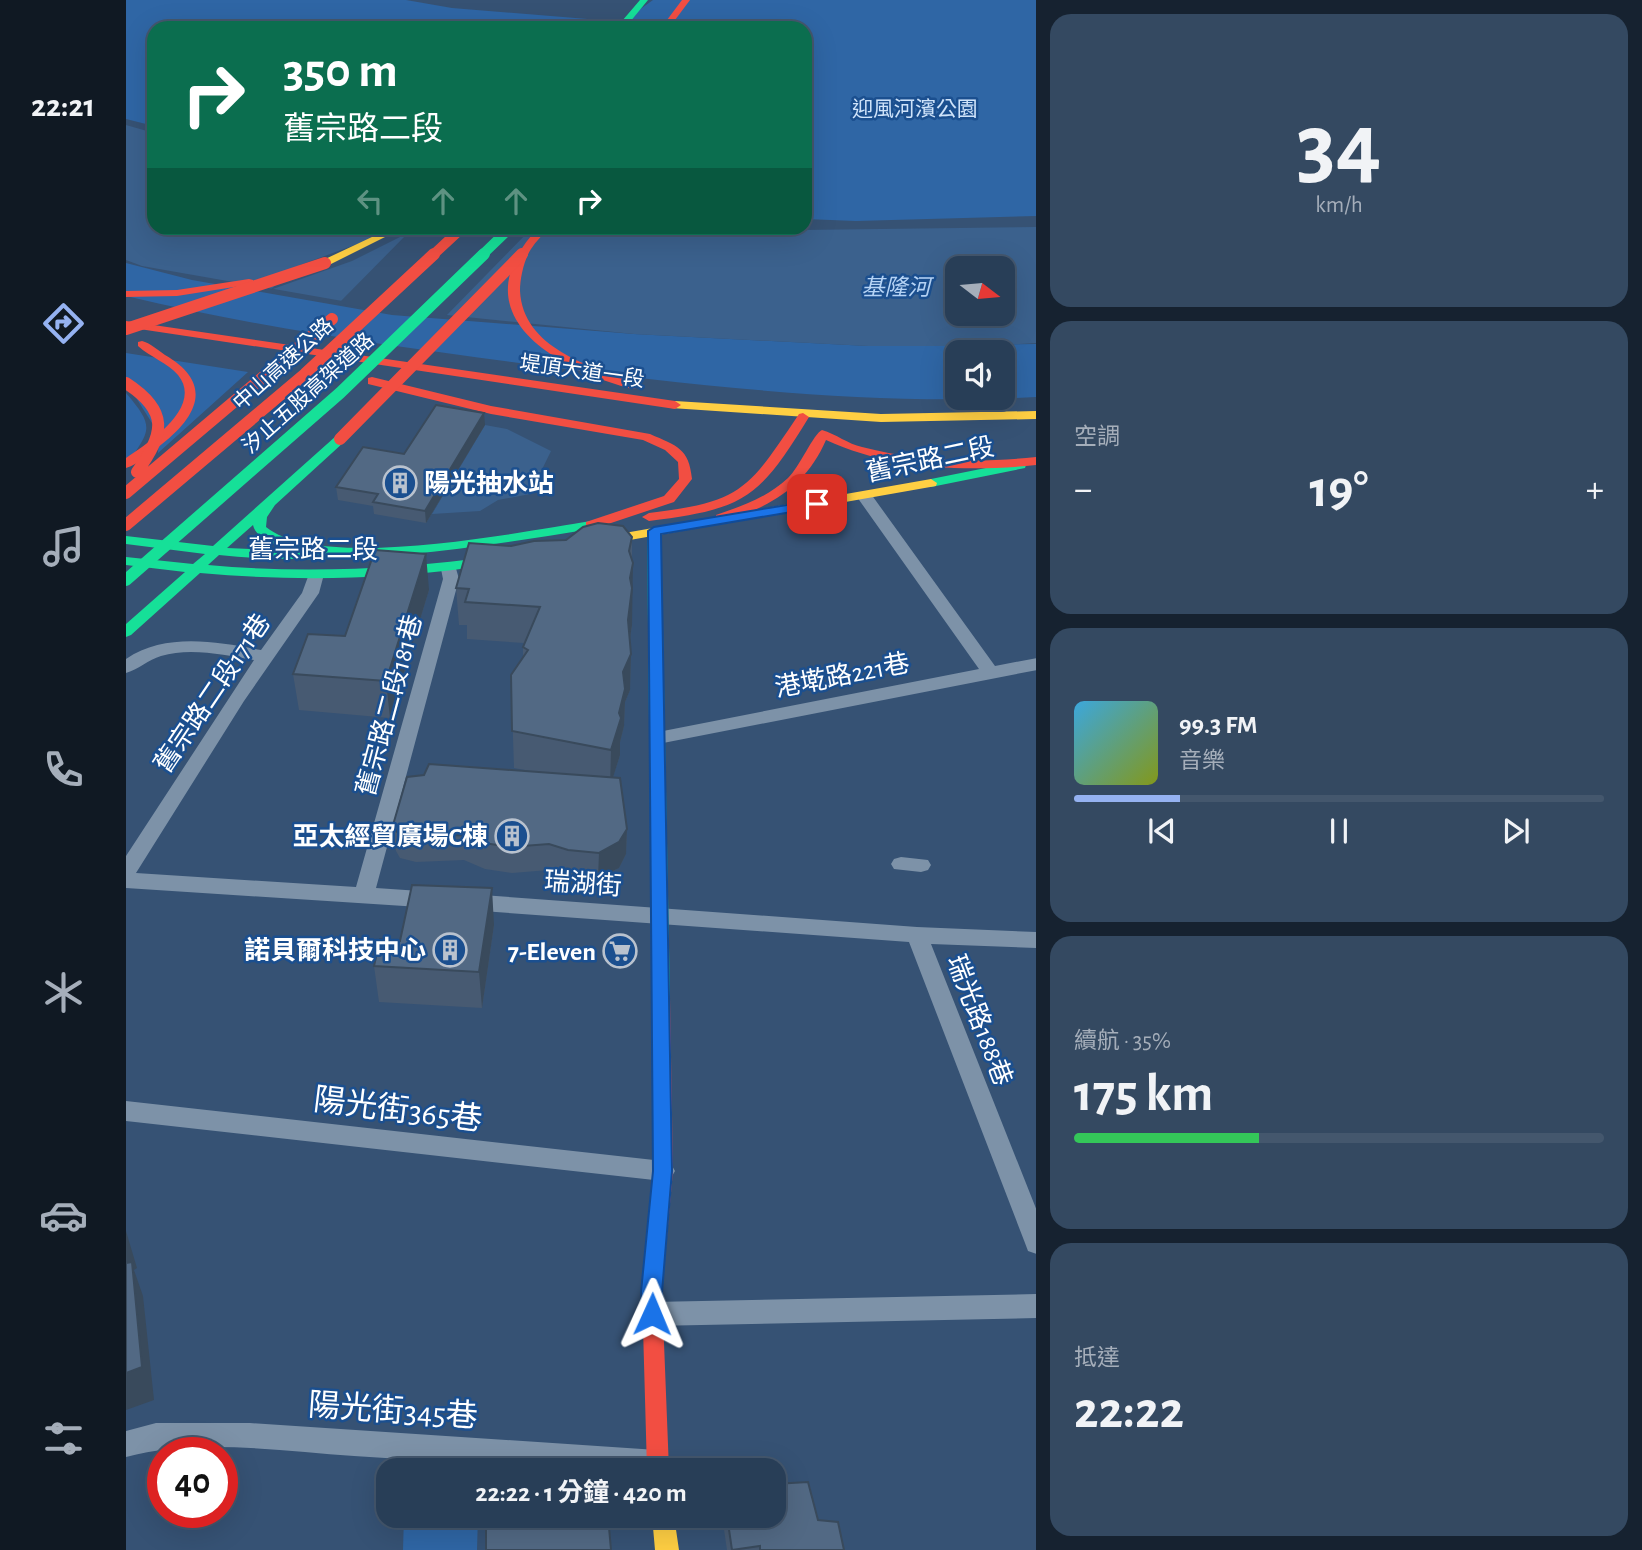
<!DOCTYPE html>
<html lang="zh-TW">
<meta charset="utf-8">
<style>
:root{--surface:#283e57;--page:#344961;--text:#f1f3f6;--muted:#a5aeba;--line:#44576d;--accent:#95b2f1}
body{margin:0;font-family:"Alegreya Sans","Noto Sans TC",sans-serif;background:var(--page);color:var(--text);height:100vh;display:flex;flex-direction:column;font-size:26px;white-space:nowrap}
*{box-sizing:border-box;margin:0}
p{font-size:23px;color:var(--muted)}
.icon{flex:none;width:38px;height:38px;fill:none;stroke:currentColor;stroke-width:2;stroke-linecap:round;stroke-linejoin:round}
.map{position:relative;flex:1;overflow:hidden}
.sheet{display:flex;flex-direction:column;gap:14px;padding:14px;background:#162230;width:606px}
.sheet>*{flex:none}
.top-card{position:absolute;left:21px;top:21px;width:665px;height:214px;border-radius:21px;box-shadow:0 7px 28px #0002,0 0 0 2px var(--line);background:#0b6e4f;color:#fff;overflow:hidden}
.needle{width:46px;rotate:106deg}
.tools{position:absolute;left:819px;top:256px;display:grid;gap:14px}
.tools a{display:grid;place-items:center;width:70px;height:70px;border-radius:14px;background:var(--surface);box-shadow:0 7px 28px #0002,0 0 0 2px var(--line);font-size:35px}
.speed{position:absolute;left:21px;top:1437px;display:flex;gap:14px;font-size:35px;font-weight:700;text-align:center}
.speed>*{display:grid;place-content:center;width:91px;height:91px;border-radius:50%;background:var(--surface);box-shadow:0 7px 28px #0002,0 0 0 2px var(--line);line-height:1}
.speed .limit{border:10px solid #d22;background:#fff;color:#111}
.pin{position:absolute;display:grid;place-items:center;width:60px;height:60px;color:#fff;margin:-30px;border-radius:14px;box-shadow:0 4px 10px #0006}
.me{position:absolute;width:77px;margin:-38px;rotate:1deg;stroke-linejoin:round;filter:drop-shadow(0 0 5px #0008)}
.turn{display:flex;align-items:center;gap:24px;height:147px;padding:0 21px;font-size:32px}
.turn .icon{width:91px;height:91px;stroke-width:2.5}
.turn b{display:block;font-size:49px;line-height:60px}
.lanes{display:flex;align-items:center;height:66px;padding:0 21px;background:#0003;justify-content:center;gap:35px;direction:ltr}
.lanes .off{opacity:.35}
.big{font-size:52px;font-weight:700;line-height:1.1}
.sheet .tile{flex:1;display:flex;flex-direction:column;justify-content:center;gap:10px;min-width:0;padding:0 24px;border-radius:21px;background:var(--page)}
.sheet .dial{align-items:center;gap:0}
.dial b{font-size:91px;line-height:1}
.song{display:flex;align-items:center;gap:21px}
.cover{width:84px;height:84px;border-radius:10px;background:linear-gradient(135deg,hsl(200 70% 55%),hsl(70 70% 35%))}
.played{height:7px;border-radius:4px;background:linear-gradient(90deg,var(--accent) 20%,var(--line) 20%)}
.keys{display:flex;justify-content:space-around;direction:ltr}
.heat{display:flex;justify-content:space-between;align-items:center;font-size:38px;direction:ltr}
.charge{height:10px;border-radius:5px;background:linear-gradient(90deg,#34c759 35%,var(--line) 0)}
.trip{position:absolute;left:250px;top:1458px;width:410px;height:70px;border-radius:21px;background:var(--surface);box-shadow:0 7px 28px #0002,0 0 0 2px var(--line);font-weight:700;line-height:70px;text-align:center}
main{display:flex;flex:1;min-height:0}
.dock{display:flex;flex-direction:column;width:126px;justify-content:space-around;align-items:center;background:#101923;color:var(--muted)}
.dock .icon{width:49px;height:49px}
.dock .active{color:var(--accent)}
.dock b{font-size:32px;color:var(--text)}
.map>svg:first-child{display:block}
.green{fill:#2f66a5;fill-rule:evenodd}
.water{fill:#3b618d;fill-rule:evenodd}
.pier{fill:#365274}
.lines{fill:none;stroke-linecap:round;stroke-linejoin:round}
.street{fill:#7d92a8;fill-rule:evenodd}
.fast{fill:#16e098;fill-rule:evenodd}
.slow{fill:#ffcf43;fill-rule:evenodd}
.jam{fill:#f24e42;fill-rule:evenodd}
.fast-bridge-far1{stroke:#16e098;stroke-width:10}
.fast-bridge{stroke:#16e098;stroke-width:12}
.jam-bridge-far1{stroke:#f24e42;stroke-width:10}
.jam-bridge{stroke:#f24e42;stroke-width:12}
.wall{fill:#475a72}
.shaded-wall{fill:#394a5c}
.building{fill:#526984;stroke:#394a5c;stroke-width:2}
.route{fill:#1a73e8;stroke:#114b97;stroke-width:2}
.labels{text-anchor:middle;stroke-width:5;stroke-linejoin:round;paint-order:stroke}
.far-park-label{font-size:21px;fill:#cfe3fa;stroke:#1b4f8f}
.far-street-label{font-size:21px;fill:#fff;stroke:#1b4f8f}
.far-water-label{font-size:23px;font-style:italic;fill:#b5d3f5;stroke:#1b4f8f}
.street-label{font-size:26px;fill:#fff;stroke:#1b4f8f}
.poi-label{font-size:26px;font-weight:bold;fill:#fff;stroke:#1b4f8f;text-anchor:end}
.near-street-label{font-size:32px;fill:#fff;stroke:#1b4f8f}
</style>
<main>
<nav class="dock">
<b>22:21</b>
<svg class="icon active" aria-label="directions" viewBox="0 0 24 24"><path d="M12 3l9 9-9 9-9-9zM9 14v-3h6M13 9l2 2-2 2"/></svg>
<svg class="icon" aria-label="music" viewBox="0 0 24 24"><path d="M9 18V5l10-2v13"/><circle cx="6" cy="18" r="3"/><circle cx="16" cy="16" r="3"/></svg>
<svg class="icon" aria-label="phone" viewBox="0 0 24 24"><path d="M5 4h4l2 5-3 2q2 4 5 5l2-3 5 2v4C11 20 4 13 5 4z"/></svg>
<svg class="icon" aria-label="climate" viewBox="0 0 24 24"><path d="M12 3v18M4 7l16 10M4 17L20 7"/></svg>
<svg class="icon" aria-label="car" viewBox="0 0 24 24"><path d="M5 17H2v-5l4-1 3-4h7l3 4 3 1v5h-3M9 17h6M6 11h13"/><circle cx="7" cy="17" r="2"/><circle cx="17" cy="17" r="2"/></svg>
<svg class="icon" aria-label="filters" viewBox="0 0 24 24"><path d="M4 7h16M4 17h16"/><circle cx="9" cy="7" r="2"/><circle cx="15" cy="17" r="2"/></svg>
</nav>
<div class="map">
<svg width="911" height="1550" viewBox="0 0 911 1550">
<rect width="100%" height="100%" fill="#365274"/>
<!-- green -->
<path class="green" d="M0,0H280L326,8L474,20H499L527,0H910V216L730,221L679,219V28H28V126L0,119Z
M0,263L66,280L266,315L508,334L742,346L910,344V397C743,406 574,386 408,365C271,347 135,328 0,296ZM831,352H877V397H831Z
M0,353L122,372L32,453L33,434L0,382Z
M0,393C30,428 24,430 0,466Z
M278,1516H352L351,1550H277Z"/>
<!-- water -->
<path class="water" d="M0,125L28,133V228H556L588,231L910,227V343L858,346H742L508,334L262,309L16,266L0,260ZM831,268H877V313H831Z
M359,425L381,429L425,451L404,494L372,500L354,511L306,514Z"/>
<!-- pier -->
<path class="pier" d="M263,228H406L318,318L212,304L282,233L226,261L144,290L174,265L237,242Z"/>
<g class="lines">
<!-- street -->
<path class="street" d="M739,492L745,494L869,666L911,658V670L532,744L525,743L523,738L525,733L532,732L853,669L731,497Z
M323,564L329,565L333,579L250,888L309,892L316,895L319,900L316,905L309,908L0,888V856L128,660C99,655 64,647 35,656C22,660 13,669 0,673V659C40,632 91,642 135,650L176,593L183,574L189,573L197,578L193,593L118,701L10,873L230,887L317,579L315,569Z
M775,857L802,860L805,865L802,870L795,872L768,869L765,864L768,859Z
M342,894L791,927L911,932V948L805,944L911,1211V1254L902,1251L899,1243L783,942L342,910L335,907L332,902L335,897Z
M0,1101L537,1161L545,1164L549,1171L545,1178L537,1181L0,1121Z
M911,1294V1318L526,1326L517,1322L513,1314L517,1306L526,1302Z
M30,1423H124L531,1450L541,1454L545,1463L542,1470C437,1470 333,1463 228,1456C155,1451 70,1438 0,1457V1431Z"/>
<!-- fast -->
<path class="fast" d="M514,0H522L499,28H490Z
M214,435L218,436V442L149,505L141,517L140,527C195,572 394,532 465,521L472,525L465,529C343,549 217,568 93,555L82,565C179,574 275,569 371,556L378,560C370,567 353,567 342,568C253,580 163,581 74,573L5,635L0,637V624L59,572L0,565V557L67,564L79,554L0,544V536L87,546L210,436ZM127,525C131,542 159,548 175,551L101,548Z
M894,461L900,465L899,468L805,487L799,483L805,479Z
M528,527L535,531L544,998L541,1003L535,1005L529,1003L526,998L521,531Z"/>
<!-- slow -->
<path class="slow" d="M265,228H277L203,265L168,274L163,271L195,261Z
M549,401L755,414L911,411V419L755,422L545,408V402Z
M805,479L811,483L810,486L470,546L463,542L470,538Z
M526,1516H548L553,1550H529Z"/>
<!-- jam -->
<path class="jam" d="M556,0H564L543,28H535Z
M412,228H422C417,235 410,241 405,249C398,260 394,278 394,291C397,348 464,367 510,382V388L506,389C428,368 332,314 412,228Z
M123,279L127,280V284L51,296L0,297V291L51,290Z
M0,321L549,401L555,405L549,409L0,327Z
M16,341C24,343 32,350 39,355C86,382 74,414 36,444C26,452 13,464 0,468V458C22,443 78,407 52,375C42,363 24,357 12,346V342Z
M246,377L365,406L524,434C551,446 563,448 566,479L548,502L470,528H460V522L538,496L553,479L552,462L539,450L517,440L365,414L242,384V378Z
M677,413L683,417C633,499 619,509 523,521L516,517L523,513C616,502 622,490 673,414Z
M696,430C710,434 722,444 736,447C794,462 852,463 911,457V465C840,472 765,470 700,440C684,477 658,498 622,513C612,517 601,523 590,521V515C616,506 642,497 662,478C673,468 688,433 696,430Z
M535,991L541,993L544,998L547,1171L536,1292L543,1470H521L516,1292L527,1171L526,998L529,993Z"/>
<!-- fast-bridge-far1 -->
<path class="fast-bridge-far1" d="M356,255L384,228"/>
<!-- fast-bridge -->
<path class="fast-bridge" d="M0,580L214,393L358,254"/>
<!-- jam-bridge-far1 -->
<path class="jam-bridge-far1" d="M307,255L336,228
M395,255L397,253"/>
<!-- jam-bridge -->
<path class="jam-bridge" d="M0,329L199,263
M0,383C43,411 39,433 11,472
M214,439L396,254
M0,493L206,319
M0,525L179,374L308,254"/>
</g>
<!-- wall -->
<path class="wall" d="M359,425L300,523L248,514L247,506L212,500L210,487L278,454Z
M506,537V625L504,639L505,654L504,690L499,702L498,726L494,742V755L487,777L501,829L500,854L493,868L472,878L442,876L423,870L386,873L359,869L338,860L290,862L274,858L270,851L267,825L404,771L388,768L385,675L397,657V647L398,643L341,639V625H333L330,588L385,546Z
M303,590L264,718L173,710L167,674L219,636Z
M368,925L356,1008L253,1002L248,966L274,941Z
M596,1516H648L692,1520L718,1550H601Z"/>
<!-- shaded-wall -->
<path class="shaded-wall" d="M358,413L359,425L300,523L299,511Z
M300,554L303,590L264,718L260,681Z
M507,563L506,625L501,657L504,578Z
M505,654L504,690L499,702L498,726L494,742V755L484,787L485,750L493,713L497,672Z
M501,829L500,854L493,868L472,878L473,853Z
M366,888L368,925L356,1008L353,972Z
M0,1231L11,1268L8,1270L17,1296L28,1400L0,1410Z"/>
<!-- building -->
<path class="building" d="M310,405L358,413L299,511L247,502L252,494L210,487L237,447L278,454Z
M472,523L497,526L506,537L503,551L507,563L504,578L506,588L502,620L505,654L497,672L499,689L493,713L495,718L485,750L386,731L385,675L402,650L397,647L414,607L339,602L343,589L330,588L343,543L385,546L408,541L440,540L457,527Z
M249,550L300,554L260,681L167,674L182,634L219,636Z
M303,764L494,778L501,829L493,842L473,853L442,850L423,844L384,847L358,843L336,835L288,836L271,832L267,825L281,777L298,775Z
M286,885L366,888L353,972L248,966L254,939L274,941Z
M6,1262L16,1367L0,1373V1263Z
M682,1482L692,1520L712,1522L718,1550H634V1546L606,1550L601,1516H648V1484Z
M360,1516H482L485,1550H360Z"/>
<!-- route -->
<path class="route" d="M691,500L695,502V507L535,534L546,1171L536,1292L537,1314L534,1321L526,1324L519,1321L516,1314L515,1292L527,1171L522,531L528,527Z"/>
<!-- icons -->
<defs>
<symbol id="building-ring" viewBox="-11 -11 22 22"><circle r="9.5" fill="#1b4f8f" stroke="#b9c2ce" stroke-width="1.5"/><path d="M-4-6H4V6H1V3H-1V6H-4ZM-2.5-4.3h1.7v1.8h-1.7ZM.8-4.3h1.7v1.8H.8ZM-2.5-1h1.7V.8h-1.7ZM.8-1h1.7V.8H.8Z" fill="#b9c2ce"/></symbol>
<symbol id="supermarket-ring" viewBox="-11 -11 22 22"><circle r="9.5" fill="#1b4f8f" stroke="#b9c2ce" stroke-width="1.5"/><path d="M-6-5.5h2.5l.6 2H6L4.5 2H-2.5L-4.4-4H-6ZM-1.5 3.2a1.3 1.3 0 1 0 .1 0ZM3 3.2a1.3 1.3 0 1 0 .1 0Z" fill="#b9c2ce"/></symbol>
</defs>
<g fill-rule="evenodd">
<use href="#building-ring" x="255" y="464" width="38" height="38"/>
<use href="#building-ring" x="367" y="817" width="38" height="38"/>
<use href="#building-ring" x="305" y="931" width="38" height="38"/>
<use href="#supermarket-ring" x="475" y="932" width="38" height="38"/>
</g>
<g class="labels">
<!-- far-park labels -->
<g class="far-park-label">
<text x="789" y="116">迎風河濱公園</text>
</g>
<!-- far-street labels -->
<g class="far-street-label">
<text transform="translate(157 364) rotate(-42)" y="7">中山高速公路</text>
<text transform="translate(456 371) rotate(8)" y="7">堤頂大道一段</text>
<text transform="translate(182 393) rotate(-42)" y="7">汐止五股高架道路</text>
</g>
<!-- far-water labels -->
<g class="far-water-label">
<text x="770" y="295">基隆河</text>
</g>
<!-- street labels -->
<g class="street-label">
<text transform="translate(804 459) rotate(-12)" y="9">舊宗路二段</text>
<text x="187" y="558">舊宗路二段</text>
<text transform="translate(716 675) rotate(-11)" y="9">港墘路221巷</text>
<text transform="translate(86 693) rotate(-56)" y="9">舊宗路二段171巷</text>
<text transform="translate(263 705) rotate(-75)" y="9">舊宗路二段181巷</text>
<text transform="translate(457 883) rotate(4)" y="9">瑞湖街</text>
<text transform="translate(854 1020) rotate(69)" y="9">瑞光路188巷</text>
</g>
<!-- poi labels -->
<g class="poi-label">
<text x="298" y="492" text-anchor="start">陽光抽水站</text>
<text x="362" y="845">亞太經貿廣場C棟</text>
<text x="300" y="959">諾貝爾科技中心</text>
<text x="470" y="960">7-Eleven</text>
</g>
<!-- near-street labels -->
<g class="near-street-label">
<text transform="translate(272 1109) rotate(7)" y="11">陽光街365巷</text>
<text transform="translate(267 1410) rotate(4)" y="11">陽光街345巷</text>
</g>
</g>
</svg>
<div class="tools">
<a><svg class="needle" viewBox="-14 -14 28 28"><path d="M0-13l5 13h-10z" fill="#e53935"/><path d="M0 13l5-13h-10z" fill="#a5aeba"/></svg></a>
<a><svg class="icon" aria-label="sound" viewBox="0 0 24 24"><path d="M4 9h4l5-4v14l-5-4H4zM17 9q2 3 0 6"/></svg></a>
</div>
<div class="speed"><div class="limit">40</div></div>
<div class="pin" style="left:691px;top:504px;background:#d93025"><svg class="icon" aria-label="arrive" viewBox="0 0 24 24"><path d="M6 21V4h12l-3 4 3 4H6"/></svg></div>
<svg class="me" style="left:526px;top:1314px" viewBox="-20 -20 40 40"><path d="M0-17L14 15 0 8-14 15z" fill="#1a73e8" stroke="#fff" stroke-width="4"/></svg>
<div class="trip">22:22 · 1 分鐘 · 420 m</div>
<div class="top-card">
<div class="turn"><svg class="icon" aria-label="right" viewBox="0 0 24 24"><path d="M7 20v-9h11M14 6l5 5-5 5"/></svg><div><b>350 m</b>舊宗路二段</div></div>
<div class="lanes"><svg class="icon off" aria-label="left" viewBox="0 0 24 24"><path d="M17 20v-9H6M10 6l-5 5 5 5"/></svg><svg class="icon off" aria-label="ahead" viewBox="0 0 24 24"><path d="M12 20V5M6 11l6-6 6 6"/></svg><svg class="icon off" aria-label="ahead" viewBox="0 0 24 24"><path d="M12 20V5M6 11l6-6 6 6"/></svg><svg class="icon" aria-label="right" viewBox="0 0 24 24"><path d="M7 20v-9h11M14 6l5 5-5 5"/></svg></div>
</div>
</div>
<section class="sheet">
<div class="tile dial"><b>34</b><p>km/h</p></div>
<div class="tile"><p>空調</p>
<div class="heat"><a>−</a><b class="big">19°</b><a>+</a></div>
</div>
<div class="tile">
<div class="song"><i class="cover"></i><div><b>99.3 FM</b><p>音樂</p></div></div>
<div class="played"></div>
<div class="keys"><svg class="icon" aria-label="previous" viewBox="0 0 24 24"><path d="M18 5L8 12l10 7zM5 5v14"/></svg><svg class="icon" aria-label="pause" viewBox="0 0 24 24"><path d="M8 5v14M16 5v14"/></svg><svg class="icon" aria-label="next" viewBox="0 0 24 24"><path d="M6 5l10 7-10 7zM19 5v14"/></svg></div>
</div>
<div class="tile"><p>續航 · 35%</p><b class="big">175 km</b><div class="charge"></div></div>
<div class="tile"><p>抵達</p><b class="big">22:22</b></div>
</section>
</main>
